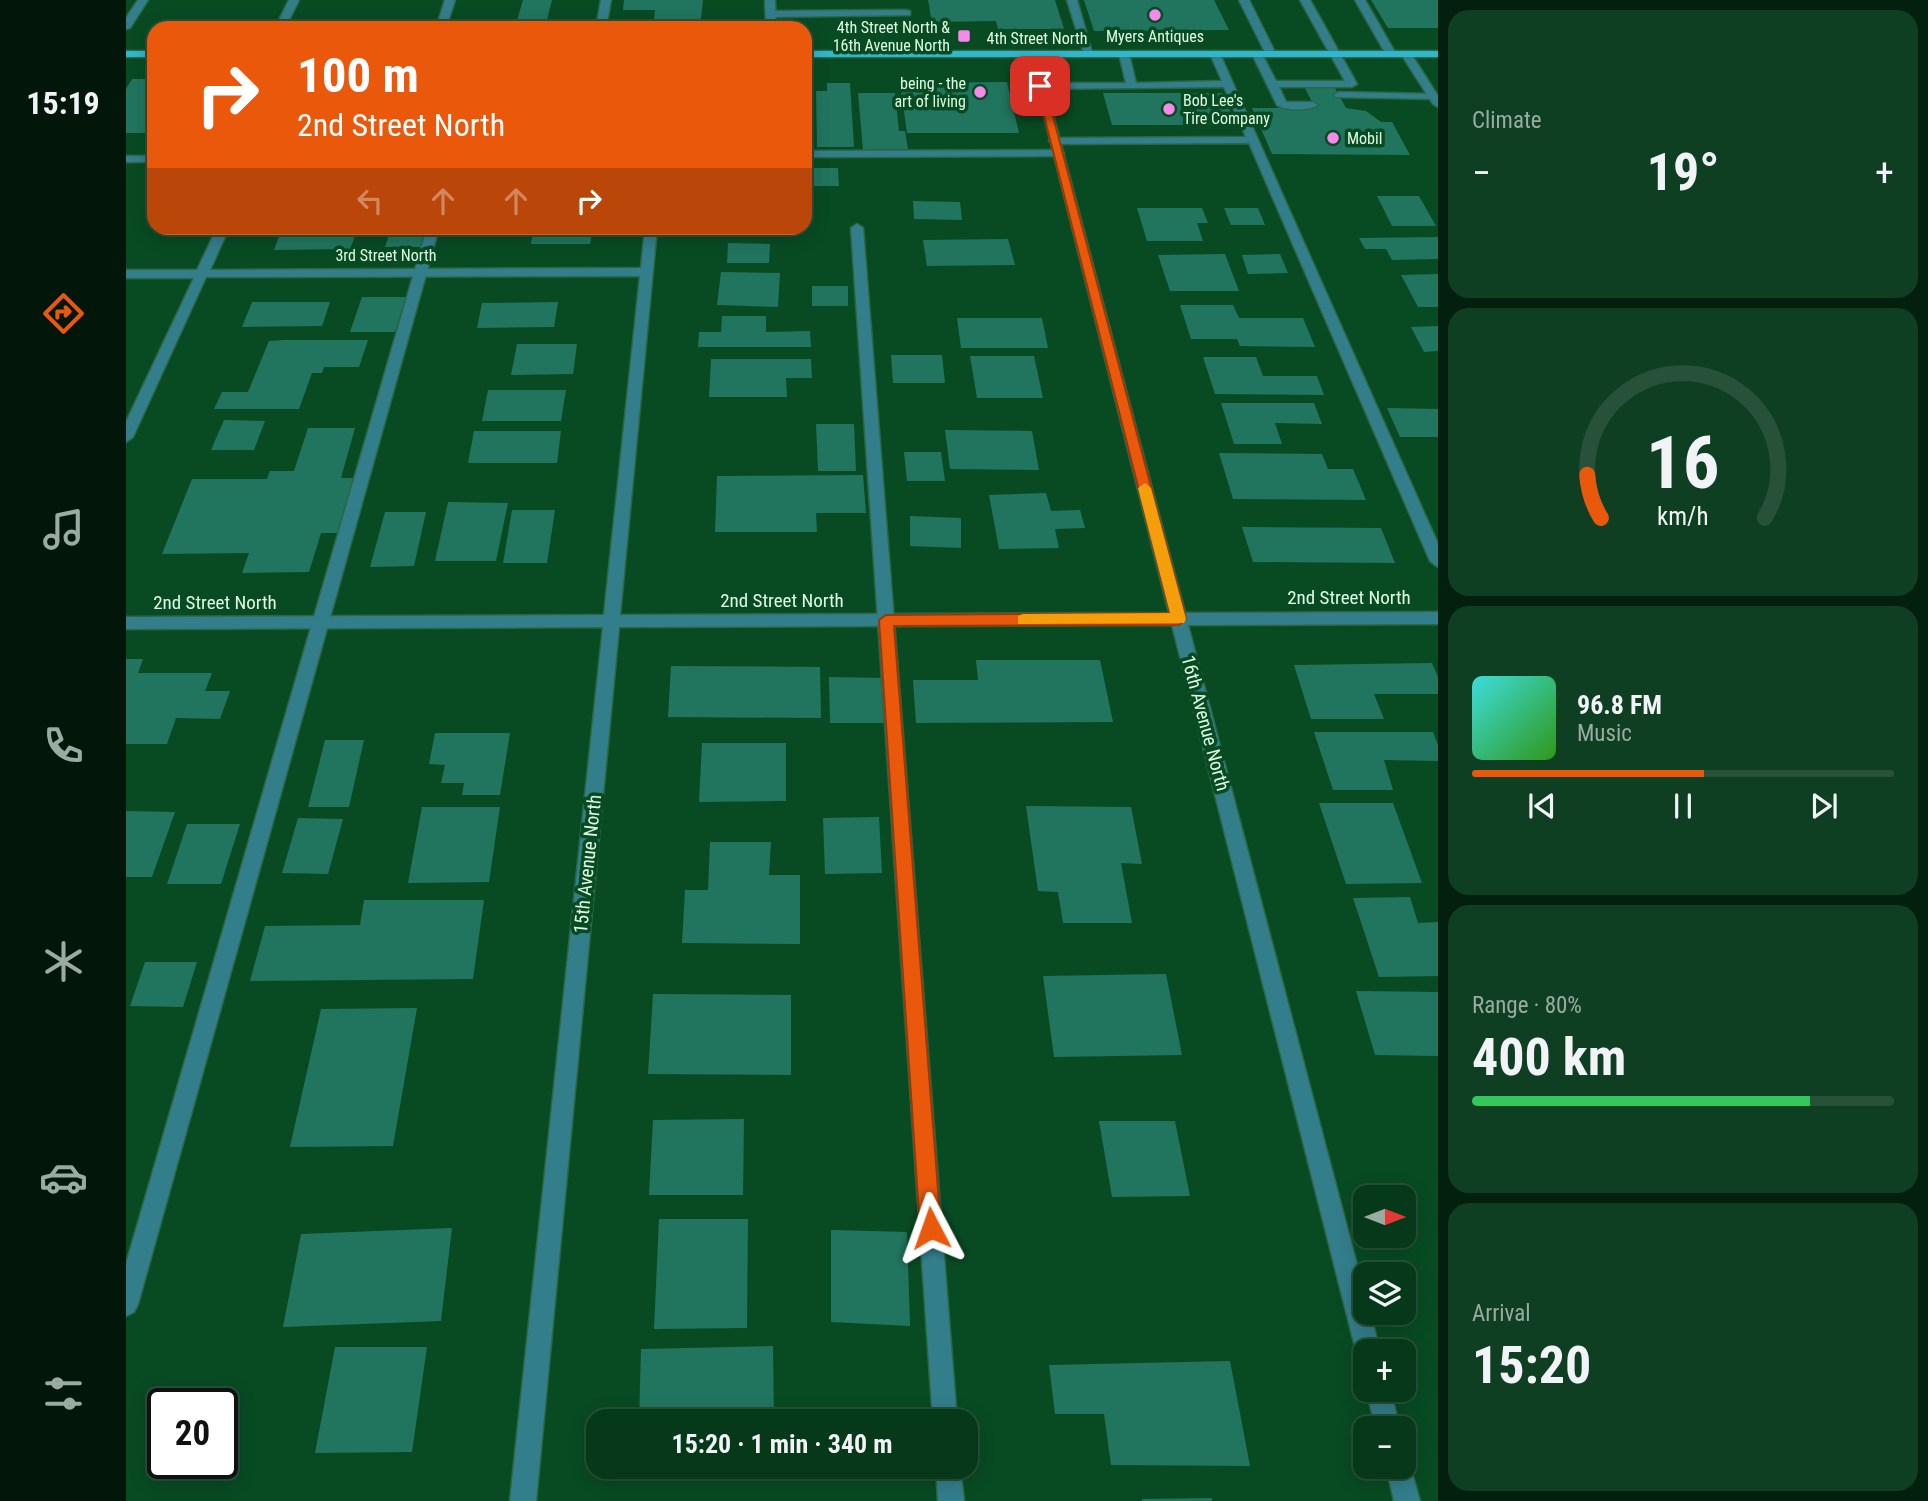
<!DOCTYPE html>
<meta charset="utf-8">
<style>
:root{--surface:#06381a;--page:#0f3f23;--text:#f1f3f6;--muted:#98aca2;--line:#275239;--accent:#ea580c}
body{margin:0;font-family:"Roboto Condensed",sans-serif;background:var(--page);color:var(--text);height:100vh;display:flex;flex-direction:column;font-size:26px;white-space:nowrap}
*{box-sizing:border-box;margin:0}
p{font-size:23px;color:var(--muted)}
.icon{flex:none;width:38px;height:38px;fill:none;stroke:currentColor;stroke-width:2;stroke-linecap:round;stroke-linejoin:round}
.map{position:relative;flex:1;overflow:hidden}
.drawer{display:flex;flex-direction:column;gap:10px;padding:10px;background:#031f0e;width:490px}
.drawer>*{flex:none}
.banner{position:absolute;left:21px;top:21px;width:665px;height:214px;border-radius:21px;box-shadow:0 4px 18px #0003,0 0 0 2px var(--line);background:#ea580c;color:#fff;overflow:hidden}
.needle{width:46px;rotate:90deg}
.tools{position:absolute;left:1227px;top:1185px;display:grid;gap:14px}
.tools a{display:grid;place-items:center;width:63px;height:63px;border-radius:14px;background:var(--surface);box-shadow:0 4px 18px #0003,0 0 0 2px var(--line);font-size:35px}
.speed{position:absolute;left:21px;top:1388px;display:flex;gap:14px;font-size:35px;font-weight:700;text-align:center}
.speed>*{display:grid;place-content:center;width:91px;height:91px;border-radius:50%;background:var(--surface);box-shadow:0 4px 18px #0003,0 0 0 2px var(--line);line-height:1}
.speed .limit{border:4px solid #111;border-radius:10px;background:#fff;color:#111}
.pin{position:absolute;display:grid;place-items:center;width:60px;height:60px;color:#fff;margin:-30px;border-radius:14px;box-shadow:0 4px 10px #0006}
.me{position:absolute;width:77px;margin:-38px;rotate:356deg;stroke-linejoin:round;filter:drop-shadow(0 0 5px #0008)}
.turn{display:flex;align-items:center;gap:24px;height:147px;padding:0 35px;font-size:32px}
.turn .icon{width:91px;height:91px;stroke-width:2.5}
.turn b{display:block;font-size:49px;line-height:60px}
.lanes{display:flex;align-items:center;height:66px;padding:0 35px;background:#0003;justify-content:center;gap:35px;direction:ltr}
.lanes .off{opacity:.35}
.big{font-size:52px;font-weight:700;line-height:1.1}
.drawer .card{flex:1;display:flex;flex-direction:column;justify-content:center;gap:10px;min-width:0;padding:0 24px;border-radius:21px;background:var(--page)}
.drawer .dial{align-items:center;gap:0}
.dial svg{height:182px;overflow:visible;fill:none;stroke:var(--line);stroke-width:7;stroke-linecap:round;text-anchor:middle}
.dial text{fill:var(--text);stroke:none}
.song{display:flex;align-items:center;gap:21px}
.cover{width:84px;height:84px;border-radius:10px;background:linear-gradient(135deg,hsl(180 70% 55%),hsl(110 70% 35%))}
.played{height:7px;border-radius:4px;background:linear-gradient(90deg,var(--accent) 55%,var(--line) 55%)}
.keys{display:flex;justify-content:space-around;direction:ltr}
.heat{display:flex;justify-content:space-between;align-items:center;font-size:38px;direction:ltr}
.charge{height:10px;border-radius:5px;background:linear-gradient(90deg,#34c759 80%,var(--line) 0)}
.trip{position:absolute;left:460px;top:1409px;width:392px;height:70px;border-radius:21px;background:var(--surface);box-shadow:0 4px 18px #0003,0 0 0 2px var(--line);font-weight:700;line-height:70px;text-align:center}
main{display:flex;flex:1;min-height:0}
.menu{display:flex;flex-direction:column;width:126px;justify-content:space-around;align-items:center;background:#02160a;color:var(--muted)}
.menu .icon{width:49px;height:49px}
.menu .active{color:var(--accent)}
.menu b{font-size:32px;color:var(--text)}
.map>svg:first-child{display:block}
.building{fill:#21755e}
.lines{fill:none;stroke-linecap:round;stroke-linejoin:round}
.lane-casing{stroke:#2a6742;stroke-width:3}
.street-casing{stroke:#2a6742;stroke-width:3}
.primary-casing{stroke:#2a6742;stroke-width:3}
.lane{fill:#337e8b;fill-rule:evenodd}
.street{fill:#337e8b;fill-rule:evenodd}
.primary{fill:#2fb7cd;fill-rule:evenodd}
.route{fill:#ea580c;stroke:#983908;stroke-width:2}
.slow{fill:#f59e0b}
.poi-dot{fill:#f788ec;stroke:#084b23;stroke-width:2.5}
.labels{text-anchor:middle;stroke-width:7;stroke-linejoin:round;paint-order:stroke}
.far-poi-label{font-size:16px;fill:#defde4;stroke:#084b23;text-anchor:end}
.far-street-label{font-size:16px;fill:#defde4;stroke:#084b23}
.street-label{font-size:19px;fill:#defde4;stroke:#084b23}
</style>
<main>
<nav class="menu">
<b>15:19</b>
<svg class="icon active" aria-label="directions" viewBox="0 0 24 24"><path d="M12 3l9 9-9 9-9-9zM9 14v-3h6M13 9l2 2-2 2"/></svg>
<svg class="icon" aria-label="music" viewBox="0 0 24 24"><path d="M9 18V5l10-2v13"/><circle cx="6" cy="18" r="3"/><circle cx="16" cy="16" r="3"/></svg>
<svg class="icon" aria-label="phone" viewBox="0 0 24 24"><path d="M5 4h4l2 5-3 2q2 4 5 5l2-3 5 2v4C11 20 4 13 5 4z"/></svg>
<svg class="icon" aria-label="climate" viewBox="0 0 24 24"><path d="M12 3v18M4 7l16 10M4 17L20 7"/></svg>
<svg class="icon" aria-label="car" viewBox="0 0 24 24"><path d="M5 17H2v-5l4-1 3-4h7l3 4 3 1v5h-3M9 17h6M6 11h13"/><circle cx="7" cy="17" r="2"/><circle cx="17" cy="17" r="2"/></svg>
<svg class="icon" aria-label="filters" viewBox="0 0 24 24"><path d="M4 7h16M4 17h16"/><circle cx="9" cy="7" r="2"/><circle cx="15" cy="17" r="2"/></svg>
</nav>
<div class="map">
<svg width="1312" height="1501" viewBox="0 0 1312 1501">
<rect width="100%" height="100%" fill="#084b23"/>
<!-- building -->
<path class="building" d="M397,0H426L419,27H389Z
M498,0H577L575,19H528L529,10H497Z
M802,0H929L938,29H872L870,21L806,22Z
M958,0H1088L1103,30L968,31Z
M1245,0H1312V28H1262Z
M6,79H28V133H0V89Z
M881,82L893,133H781L774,83Z
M701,83H724L728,147H691L690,91H701Z
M1179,88H1209L1220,108L1240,111L1255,122H1266L1284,155L1146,154L1126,108H1189Z
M732,93H769L773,131H779L782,149L737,150Z
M977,93H1097L1110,125H986Z
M683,168H712L713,186H684Z
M1251,196H1293L1310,226H1266Z
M787,201L834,202L836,220L788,219Z
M1011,208H1076L1082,223H1071L1077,241H1021Z
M1098,208H1132L1139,225H1105Z
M156,228H221L218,236H229L224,249L148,250Z
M265,228H302L296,247H259Z
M388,228H467L464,244H405L407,232H387Z
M1312,237V259L1266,260L1260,249H1239L1233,238Z
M882,239L889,265L801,266L797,240Z
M602,243L644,244L643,263H601Z
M1099,254L1113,291H1044L1032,255Z
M1154,254L1162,273L1122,274L1116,255Z
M595,272L654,273L652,307L591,305Z
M1312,274V307H1292L1275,275Z
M686,286H722V306H686Z
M236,297H280L269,332H224Z
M126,302H204L196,326L116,327Z
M432,302L428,327L351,328L356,303Z
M1054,305H1107L1113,318H1177L1189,347L1114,346L1111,339H1065Z
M596,316H640V332L684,331L685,347H572L573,332H595Z
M831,318H916L922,348H835Z
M1312,326V351L1298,352L1285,327Z
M158,340H242L233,367H198L196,373H186L173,409H88L96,392H122L143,341Z
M391,344H451L447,374L385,375Z
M765,355H816L819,383H767Z
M844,356H908L917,398H851Z
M1077,357H1130L1137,376H1191L1198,395L1089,394Z
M585,359H685L686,378H660L661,397H583Z
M362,390H440L435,421H356Z
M1095,403H1188L1196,424L1149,423L1156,444H1108Z
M1261,408L1312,409V437H1274Z
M98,420L139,421L128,450H85Z
M690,424H728L730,471H692Z
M182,428H229L215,478H229L214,533H195L183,572L116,573L123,553L36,554L66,479H141L144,471H168Z
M819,430L906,431L913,470L824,469Z
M348,431H435L431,463H342Z
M778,452H815L819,481H781Z
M1093,453L1196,454L1202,469H1227L1240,500L1107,499Z
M737,475L740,513H690L691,532H589L591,476Z
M920,493L925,511L954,510L959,528L929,529L933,548L873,549L863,495Z
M322,502L382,503L370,561H309Z
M386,510H429L421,563H377Z
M259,512H300L288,566L244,567Z
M784,516L835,518V548L784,546Z
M1116,527L1255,528L1269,563L1127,562Z
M0,659H17L12,673H86L79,691H104L94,719L50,718L41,744H0Z
M850,660H974L987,722L790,723L787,680H852Z
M1306,663L1312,677V694H1248L1258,719H1185L1168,665Z
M545,666L694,667L695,718L542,717Z
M703,677L758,678L760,723H704Z
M1188,732H1307L1312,745V761L1258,760L1267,790H1207Z
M309,733H384L374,795H336L338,783H315L319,765L303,764Z
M199,740H238L223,807H182Z
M576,743H660V801L573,802Z
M1193,803H1267L1296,883L1220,884Z
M900,806L1005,807L1016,864L995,863L1006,923H937L932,892L912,891Z
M296,807H374L363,882L282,883Z
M0,811L49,812L26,877H0Z
M753,817L756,873L699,874L697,818Z
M172,818L217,819L202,874L156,873Z
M61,824H114L95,884H41Z
M584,842H645L643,875H674V944L556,943L559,890H582Z
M1284,897L1292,923L1312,922V976L1253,977L1227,898Z
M238,900H358L347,979L124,981L139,926L234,925Z
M19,962H71L57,1007L4,1006Z
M1040,974L1056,1055L928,1057L917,976Z
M1230,991L1312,992V1056L1249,1055Z
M527,994L665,995V1075L522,1074Z
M291,1008L267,1146L164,1147L195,1009Z
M618,1119L617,1195H523L527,1120Z
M973,1121H1049L1064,1196L986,1197Z
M533,1219H622L621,1328L528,1329Z
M326,1228L315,1321L157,1327L175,1234Z
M705,1230L781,1232L784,1326L705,1322Z
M647,1346L648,1421H513L515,1349Z
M209,1347H301L286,1452L189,1453Z
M1104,1361L1124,1466L985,1465L978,1414H929L923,1365Z
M511,1466H649V1470L511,1474Z
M1086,1498V1501H1016V1499Z"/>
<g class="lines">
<defs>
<path id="lane" d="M163,0H173L159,28H149Z
M475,0H485L480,28H470Z
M1174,0H1184L1231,84L1226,87H1153L1160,102H1187L1192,105C1183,111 1160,111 1151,105L1126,54L1127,52H1135L1150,81H1219Z
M1229,0H1239L1270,54L1269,56H1261Z
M780,10L784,11V15L645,17L640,14L645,11Z
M998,51L1003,54L1010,83L1096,81L1084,54L1089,51L1094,54L1312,544V567L1304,561L1123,143L929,144L923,141L929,138L1120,137L1098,87L914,89L909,86L914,83H1000L993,54Z
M1213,92L1308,94L1312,95V99L1209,97L1208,95Z
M679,151L932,150L938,153L932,156L679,157Z
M0,156H28V162H0Z
M731,224L737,228L831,1421H807L725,228Z
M301,228H313L12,1304L8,1312L0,1316V1264Z
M810,1466H834L838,1501H812Z"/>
<path id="street" d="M12,0H22L4,28L0,29V18Z
M319,0H329L320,28H310Z
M639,0H649L650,28H640Z
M941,0H951L967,56L958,54Z
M1113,0H1123L1150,54L1149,56L1140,54Z
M902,52L911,54L1059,613L1312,612V624L1062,625L1239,1295V1312H1244L1254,1351H1239V1362L1234,1359L1230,1351L1046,625L493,627L410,1501H384L477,627L0,629V617L478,615L514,276L80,277L7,437L0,442V422L68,278H0V270H71L91,228H103L84,270L515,268L519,228H531L494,615L1043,613Z
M1276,52H1284L1312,96V107L1307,104L1275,54Z
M1240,1390H1264L1274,1428H1250Z
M1278,1456L1284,1466L1294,1501H1268L1260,1466H1278Z"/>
<path id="primary" d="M0,51H28V57H0Z
M679,51H1312V57H679Z"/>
</defs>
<!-- lane casing -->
<use href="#lane" class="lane-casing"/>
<!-- street casing -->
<use href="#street" class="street-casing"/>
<!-- primary casing -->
<use href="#primary" class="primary-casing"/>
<!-- lane -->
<use href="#lane" class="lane"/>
<!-- street -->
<use href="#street" class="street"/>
<!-- primary -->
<use href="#primary" class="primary"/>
</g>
<!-- route -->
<path class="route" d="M910,84L919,86L1060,619L1053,625L768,626L815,1228L812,1235L805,1238L797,1235L794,1228L753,620L760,615L1044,613Z"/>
<!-- slow -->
<path class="slow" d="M1019,483L1025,488L1060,619L1058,623L892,624V616L897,614L1044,613L1012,488Z"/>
<!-- markers -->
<g class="poi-dot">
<circle cx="1029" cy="15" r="7"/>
<rect x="831" y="29" width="14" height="14" rx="3.5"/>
<circle cx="854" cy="92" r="7"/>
<circle cx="1043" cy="109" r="7"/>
<circle cx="1207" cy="138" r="7"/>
</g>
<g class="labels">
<!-- far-poi labels -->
<g class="far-poi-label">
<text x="824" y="33">4th Street North &amp;<tspan x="824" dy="18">16th Avenue North</tspan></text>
<text x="1029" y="42" text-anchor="middle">Myers Antiques</text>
<text x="840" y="89">being - the<tspan x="840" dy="18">art of living</tspan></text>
<text x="1057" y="106" text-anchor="start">Bob Lee's<tspan x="1057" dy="18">Tire Company</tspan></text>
<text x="1221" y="144" text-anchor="start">Mobil</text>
</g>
<!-- far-street labels -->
<g class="far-street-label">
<text x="911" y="44">4th Street North</text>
<text x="260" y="261">3rd Street North</text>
</g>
<!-- street labels -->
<g class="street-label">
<text x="1223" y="604">2nd Street North</text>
<text x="656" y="607">2nd Street North</text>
<text x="89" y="609">2nd Street North</text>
<text transform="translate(1080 723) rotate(75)" y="7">16th Avenue North</text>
<text transform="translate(461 864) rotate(-84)" y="7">15th Avenue North</text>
</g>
</g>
</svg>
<div class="tools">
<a><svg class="needle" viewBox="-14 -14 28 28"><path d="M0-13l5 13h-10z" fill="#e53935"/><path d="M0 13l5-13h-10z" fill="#98aca2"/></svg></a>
<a><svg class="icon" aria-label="layers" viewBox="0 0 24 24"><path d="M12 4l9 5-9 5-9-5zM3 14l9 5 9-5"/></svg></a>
<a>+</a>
<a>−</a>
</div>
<div class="speed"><div class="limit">20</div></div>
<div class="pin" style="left:914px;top:86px;background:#d93025"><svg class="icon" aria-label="arrive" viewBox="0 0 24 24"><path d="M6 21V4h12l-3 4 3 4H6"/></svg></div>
<svg class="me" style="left:805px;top:1228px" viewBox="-20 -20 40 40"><path d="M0-17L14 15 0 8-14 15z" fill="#ea580c" stroke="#fff" stroke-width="4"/></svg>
<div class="trip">15:20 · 1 min · 340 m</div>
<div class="banner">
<div class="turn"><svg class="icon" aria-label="right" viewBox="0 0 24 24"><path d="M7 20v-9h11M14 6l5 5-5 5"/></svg><div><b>100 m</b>2nd Street North</div></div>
<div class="lanes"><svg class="icon off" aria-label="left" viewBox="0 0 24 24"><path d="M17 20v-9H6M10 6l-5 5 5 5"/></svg><svg class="icon off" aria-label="ahead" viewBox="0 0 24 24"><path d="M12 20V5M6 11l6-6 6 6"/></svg><svg class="icon off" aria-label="ahead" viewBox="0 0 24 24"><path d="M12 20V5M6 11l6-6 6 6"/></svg><svg class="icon" aria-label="right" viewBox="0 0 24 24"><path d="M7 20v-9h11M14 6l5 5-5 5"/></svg></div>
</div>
</div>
<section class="drawer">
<div class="card"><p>Climate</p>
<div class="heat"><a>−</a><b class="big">19°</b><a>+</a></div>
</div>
<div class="card dial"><svg viewBox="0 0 100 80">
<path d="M14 69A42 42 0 1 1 86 69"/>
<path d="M14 69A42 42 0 0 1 8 50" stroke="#ea580c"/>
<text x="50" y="56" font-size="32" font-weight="700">16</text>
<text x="50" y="72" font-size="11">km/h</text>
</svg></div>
<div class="card">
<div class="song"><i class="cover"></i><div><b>96.8 FM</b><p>Music</p></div></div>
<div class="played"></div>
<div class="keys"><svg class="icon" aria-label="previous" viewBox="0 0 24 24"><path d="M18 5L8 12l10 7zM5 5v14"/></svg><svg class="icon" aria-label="pause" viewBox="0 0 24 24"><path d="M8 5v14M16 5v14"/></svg><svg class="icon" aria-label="next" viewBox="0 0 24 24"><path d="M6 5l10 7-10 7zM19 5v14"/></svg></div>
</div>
<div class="card"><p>Range · 80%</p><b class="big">400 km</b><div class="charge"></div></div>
<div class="card"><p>Arrival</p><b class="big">15:20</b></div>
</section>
</main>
